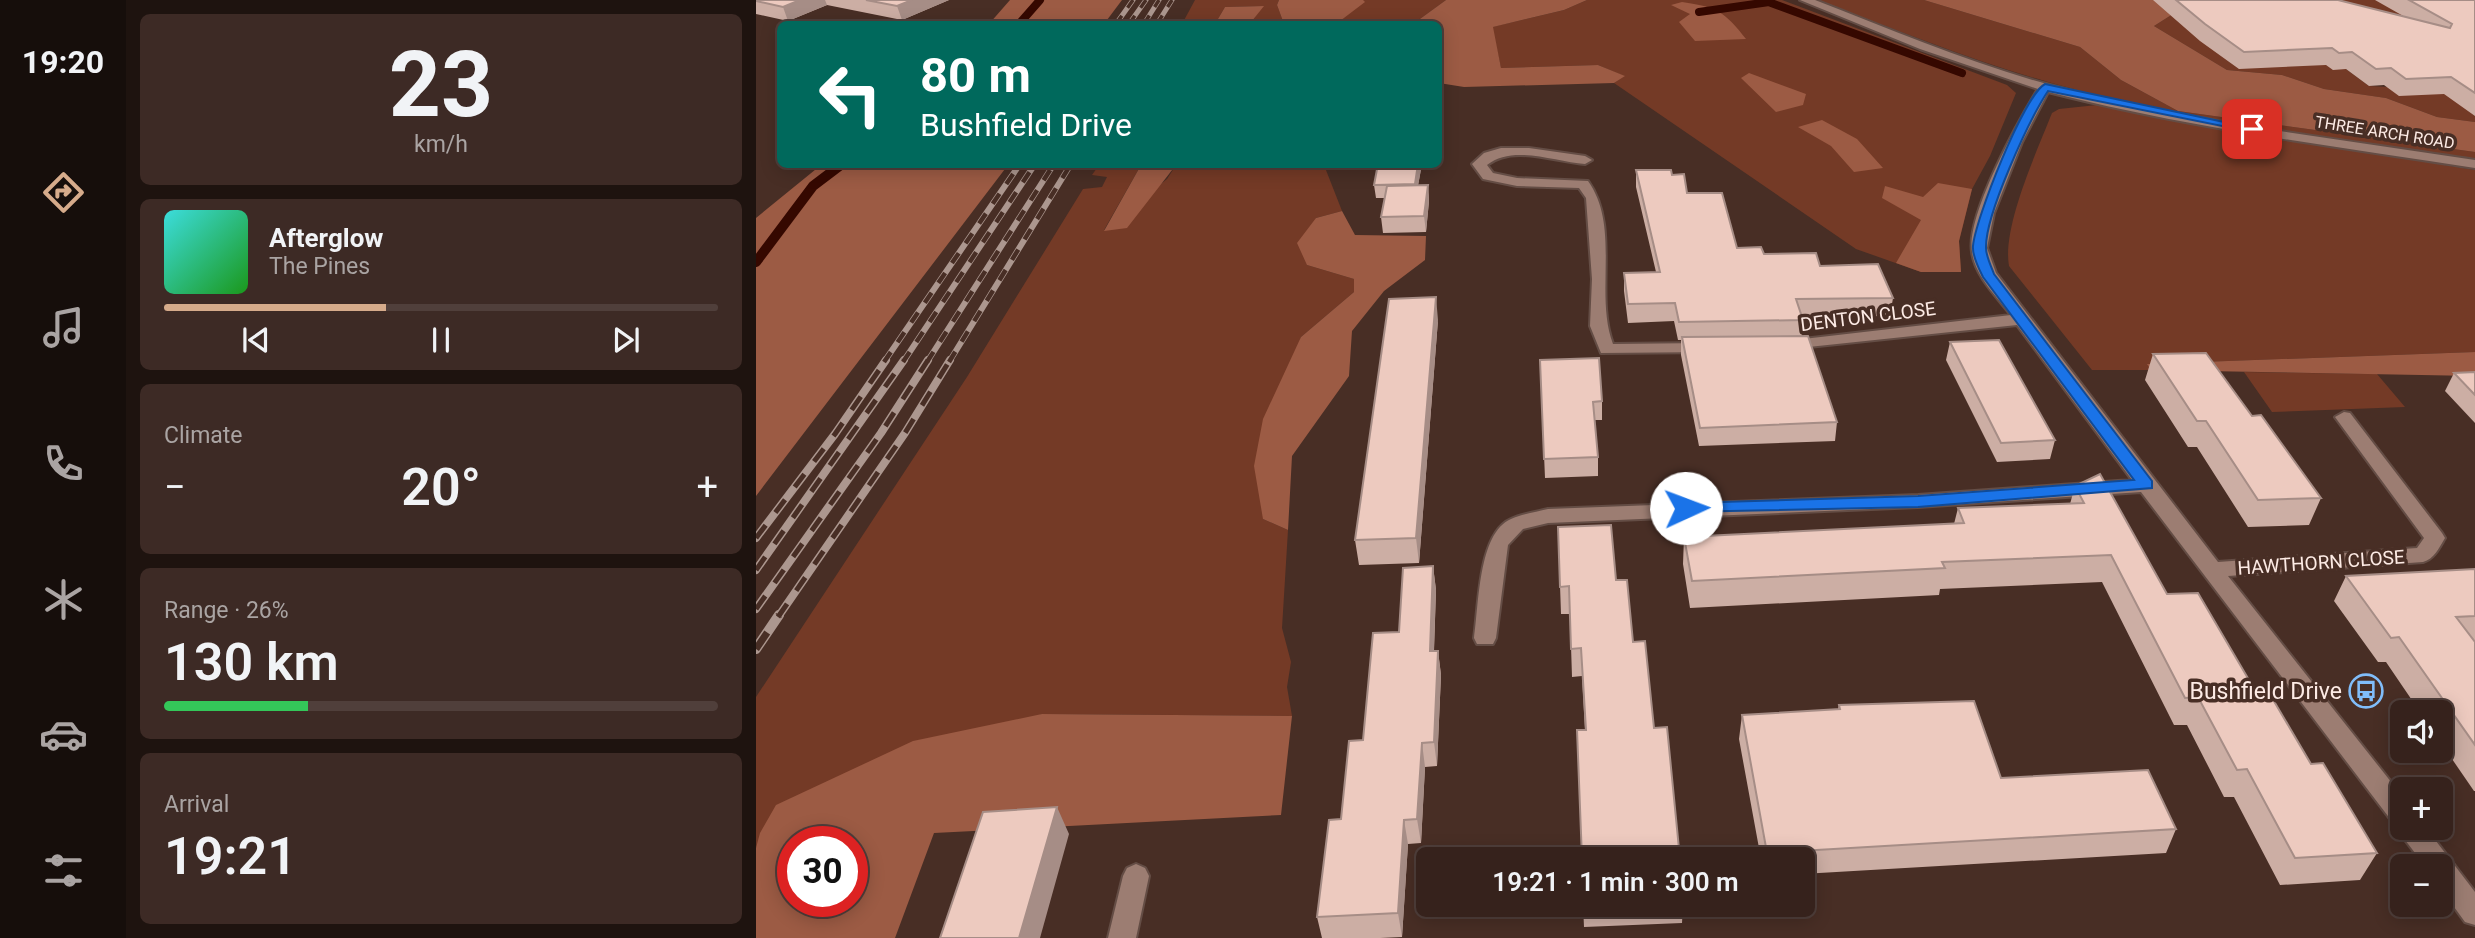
<!DOCTYPE html>
<meta charset="utf-8">
<style>
:root{--surface:#36221c;--page:#3d2a25;--text:#f1f3f6;--muted:#aaa4a3;--line:#503f3b;--accent:#d6ab8b}
body{margin:0;font-family:Roboto,sans-serif;background:var(--page);color:var(--text);height:100vh;display:flex;flex-direction:column;font-size:26px;white-space:nowrap}
*{box-sizing:border-box;margin:0}
p{font-size:23px;color:var(--muted)}
.icon{flex:none;width:38px;height:38px;fill:none;stroke:currentColor;stroke-width:2;stroke-linecap:round;stroke-linejoin:round}
.map{position:relative;flex:1;overflow:hidden}
.sheet{display:flex;flex-direction:column;gap:14px;padding:14px;background:#1e130f;width:630px}
.sheet>*{flex:none}
.top-card{position:absolute;left:21px;top:21px;width:665px;height:147px;border-radius:10px;box-shadow:0 4px 18px #0003,0 0 0 2px var(--line);background:#00695c;color:#fff;overflow:hidden}
.tools{position:absolute;left:1634px;top:700px;display:grid;gap:14px}
.tools a{display:grid;place-items:center;width:63px;height:63px;border-radius:10px;background:var(--surface);box-shadow:0 4px 18px #0003,0 0 0 2px var(--line);font-size:35px}
.speed{position:absolute;left:21px;top:826px;display:flex;gap:14px;font-size:35px;font-weight:700;text-align:center}
.speed>*{display:grid;place-content:center;width:91px;height:91px;border-radius:50%;background:var(--surface);box-shadow:0 4px 18px #0003,0 0 0 2px var(--line);line-height:1}
.speed .limit{border:10px solid #d22;background:#fff;color:#111}
.pin{position:absolute;display:grid;place-items:center;width:60px;height:60px;color:#fff;margin:-30px;border-radius:14px;box-shadow:0 4px 10px #0006}
.me{position:absolute;width:77px;margin:-38px;rotate:88deg;stroke-linejoin:round;filter:drop-shadow(0 0 5px #0008)}
.turn{display:flex;align-items:center;gap:24px;height:147px;padding:0 28px;font-size:32px}
.turn .icon{width:91px;height:91px;stroke-width:2.5}
.turn b{display:block;font-size:49px;line-height:60px}
.big{font-size:52px;font-weight:600;line-height:1.1}
.sheet .tile{flex:1;display:flex;flex-direction:column;justify-content:center;gap:10px;min-width:0;padding:0 24px;border-radius:10px;background:var(--page)}
.sheet .dial{align-items:center;gap:0}
.dial b{font-size:91px;line-height:1}
.song{display:flex;align-items:center;gap:21px}
.cover{width:84px;height:84px;border-radius:10px;background:linear-gradient(135deg,hsl(180 70% 55%),hsl(120 70% 35%))}
.played{height:7px;border-radius:4px;background:linear-gradient(90deg,var(--accent) 40%,var(--line) 40%)}
.keys{display:flex;justify-content:space-around;direction:ltr}
.heat{display:flex;justify-content:space-between;align-items:center;font-size:38px;direction:ltr}
.charge{height:10px;border-radius:5px;background:linear-gradient(90deg,#34c759 26%,var(--line) 0)}
.trip{position:absolute;left:660px;top:847px;width:399px;height:70px;border-radius:10px;background:var(--surface);box-shadow:0 4px 18px #0003,0 0 0 2px var(--line);font-weight:600;line-height:70px;text-align:center}
main{display:flex;flex:1;min-height:0}
.menu{display:flex;flex-direction:column;width:126px;justify-content:space-around;align-items:center;background:#160e0b;color:var(--muted)}
.menu .icon{width:49px;height:49px}
.menu .selected{color:var(--accent)}
.menu b{font-size:32px;color:var(--text)}
.map>svg:first-child{display:block}
.green{fill:#743a26}
.forest{fill:#9c5b44;fill-rule:evenodd}
.lines{fill:none;stroke-linecap:round;stroke-linejoin:round}
.stream-far1{stroke:#350800;stroke-width:8}
.stream{stroke:#350800;stroke-width:10}
.minor-casing{stroke:#644d45;stroke-width:4}
.minor{fill:#9c7d72;fill-rule:evenodd}
.rail-far3-casing{stroke:#ac978f;stroke-width:5}
.rail-far2-casing{stroke:#ac978f;stroke-width:6}
.rail-far1-casing{stroke:#ac978f;stroke-width:8}
.rail-casing{stroke:#ac978f;stroke-width:10}
.rail-far3{stroke:#482e25;stroke-width:3.5;stroke-dasharray:10;stroke-linecap:butt}
.rail-far2{stroke:#482e25;stroke-width:4.5;stroke-dasharray:12;stroke-linecap:butt}
.rail-far1{stroke:#482e25;stroke-width:5;stroke-dasharray:16;stroke-linecap:butt}
.rail{stroke:#482e25;stroke-width:7;stroke-dasharray:20;stroke-linecap:butt}
.wall{fill:#ccaea4}
.shaded-wall{fill:#a68d86}
.building{fill:#edcabf;stroke:#a68d86;stroke-width:2}
.route{fill:#1a73e8;stroke:#114b97;stroke-width:2}
.labels{text-anchor:middle;stroke-width:7;stroke-linejoin:round;paint-order:stroke}
.far-street-label{font-size:16px;fill:#fdebe5;stroke:#482e25}
.street-label{font-size:19px;fill:#fdebe5;stroke:#482e25}
.near-poi-label{font-size:23px;fill:#fdebe5;stroke:#482e25;text-anchor:end}
</style>
<main>
<nav class="menu">
<b>19:20</b>
<svg class="icon selected" aria-label="directions" viewBox="0 0 24 24"><path d="M12 3l9 9-9 9-9-9zM9 14v-3h6M13 9l2 2-2 2"/></svg>
<svg class="icon" aria-label="music" viewBox="0 0 24 24"><path d="M9 18V5l10-2v13"/><circle cx="6" cy="18" r="3"/><circle cx="16" cy="16" r="3"/></svg>
<svg class="icon" aria-label="phone" viewBox="0 0 24 24"><path d="M5 4h4l2 5-3 2q2 4 5 5l2-3 5 2v4C11 20 4 13 5 4z"/></svg>
<svg class="icon" aria-label="climate" viewBox="0 0 24 24"><path d="M12 3v18M4 7l16 10M4 17L20 7"/></svg>
<svg class="icon" aria-label="car" viewBox="0 0 24 24"><path d="M5 17H2v-5l4-1 3-4h7l3 4 3 1v5h-3M9 17h6M6 11h13"/><circle cx="7" cy="17" r="2"/><circle cx="17" cy="17" r="2"/></svg>
<svg class="icon" aria-label="filters" viewBox="0 0 24 24"><path d="M4 7h16M4 17h16"/><circle cx="9" cy="7" r="2"/><circle cx="15" cy="17" r="2"/></svg>
</nav>
<section class="sheet">
<div class="tile dial"><b>23</b><p>km/h</p></div>
<div class="tile">
<div class="song"><i class="cover"></i><div><b>Afterglow</b><p>The Pines</p></div></div>
<div class="played"></div>
<div class="keys"><svg class="icon" aria-label="previous" viewBox="0 0 24 24"><path d="M18 5L8 12l10 7zM5 5v14"/></svg><svg class="icon" aria-label="pause" viewBox="0 0 24 24"><path d="M8 5v14M16 5v14"/></svg><svg class="icon" aria-label="next" viewBox="0 0 24 24"><path d="M6 5l10 7-10 7zM19 5v14"/></svg></div>
</div>
<div class="tile"><p>Climate</p>
<div class="heat"><a>−</a><b class="big">20°</b><a>+</a></div>
</div>
<div class="tile"><p>Range · 26%</p><b class="big">130 km</b><div class="charge"></div></div>
<div class="tile"><p>Arrival</p><b class="big">19:21</b></div>
</section>
<div class="map">
<svg width="1719" height="938" viewBox="0 0 1719 938">
<rect width="100%" height="100%" fill="#482e25"/>
<!-- green -->
<path class="green" d="M439,0H523L521,5L528,24H500L496,21L507,6L469,7L459,24H426Z
M607,0H690L657,24H580Z
M831,0H1026L1251,85L1260,93L1234,156L1216,189L1203,241L1205,272H1165L1100,249L858,83L868,76L842,65L745,68L736,27L808,10Z
M1062,0H1168L1324,47L1365,80L1422,111L1719,152V160C1577,137 1430,121 1292,82C1214,60 1138,29 1062,0Z
M1439,0H1717L1648,16L1570,65L1590,69L1613,86L1691,90L1719,116V122L1681,117L1630,98L1568,89L1526,75L1471,70L1398,26Z
M1341,105L1412,120L1719,170V352L1392,364L1395,370H1336L1253,266C1246,227 1281,151 1296,113L1303,109Z
M343,165H385L348,230L411,179L420,165H568L586,211L560,218L551,265L598,279V292L545,337L507,519L532,530L526,628L535,662L531,687L536,716L286,714L0,848V697L211,377L327,189L346,187L351,177L336,175Z
M1488,372L1621,374L1649,407L1516,412Z"/>
<!-- forest -->
<path class="forest" d="M254,0H366L348,24H233Z
M523,0H607L609,2L580,24H528L521,5Z
M690,0H831L808,10L737,27L745,68L842,65L869,76L858,83L708,87L683,83L682,24H657Z
M1168,0H1439L1398,26L1471,70L1526,75L1568,89L1630,98L1681,117L1719,122V152L1422,111L1365,80L1324,47Z
M926,2C961,7 969,12 990,39L939,41L923,22L934,14L915,5Z
M508,6L496,21L500,24H459L469,7Z
M993,73L1050,94L1047,105L1020,112L985,78Z
M1066,120L1101,139L1127,168L1098,172L1075,146L1042,127Z
M65,165H252L0,496V218Z
M385,165H420L371,228L348,231Z
M1182,183L1216,189L1203,241L1205,272H1165L1140,263L1165,220L1126,198L1129,186L1167,197Z
M586,211L599,235L670,236L669,260L628,291L596,331L593,376L536,456L532,530L507,519L498,466L507,419L545,337L598,292V279L551,265L541,243L560,218Z
M1719,352V376L1395,370L1391,364Z
M286,714L536,716L525,815L178,833L139,938H0V848L4,833L20,805L157,741ZM37,842H96V901H37Z"/>
<g class="lines">
<!-- stream-far1 -->
<path class="stream-far1" d="M1007,0L1206,73
M943,12L1013,2
M263,24L284,0"/>
<!-- stream -->
<path class="stream" d="M0,262L57,186L86,164"/>
<defs>
<path id="minor" d="M1044,0H1059C1136,30 1214,63 1294,85C1433,122 1577,138 1719,160V168C1576,146 1433,128 1292,92L1266,142L1238,213L1231,248L1240,273L1462,562L1661,548L1668,538L1579,417L1588,412L1594,413L1686,533L1689,538C1683,548 1678,559 1667,562L1472,576L1647,797V828H1670L1719,892V925L1709,922L1685,889V866H1669L1646,836L1643,825L1638,824L1385,492L1162,507L792,523L767,529L752,545L740,638L737,644H721L718,638C723,606 722,533 755,519C766,514 780,512 792,509L1162,495L1376,480L1261,325L1024,350L1021,346L1024,342L1030,341L1255,315C1241,297 1219,276 1216,252C1210,215 1262,122 1282,89L1164,49Z
M745,148H773L829,156L836,160L829,164C799,162 757,144 731,165L737,173L761,178L832,181C865,227 838,294 857,344L951,343L960,348L957,352L845,353L834,326L836,279L830,198L823,188L761,186L727,179L716,164L728,153Z
M380,864L389,868L393,876L380,938H352L367,876L371,868Z"/>
</defs>
<!-- minor casing -->
<use href="#minor" class="minor-casing"/>
<!-- minor -->
<use href="#minor" class="minor"/>
<defs>
<path id="rail-far3" d="M360,24L377,0
M373,24L390,0
M388,24L403,0
M401,24L416,0"/>
<path id="rail-far2" d="M128,362L264,164
M147,362L279,164
M171,362L298,164
M193,362L315,164"/>
<path id="rail-far1" d="M0,538L79,434L130,360
M0,570L148,360
M0,609L125,433L172,360
M22,617L149,433L194,360"/>
<path id="rail" d="M0,649L23,615"/>
</defs>
<!-- rail-far3 casing -->
<use href="#rail-far3" class="rail-far3-casing"/>
<!-- rail-far2 casing -->
<use href="#rail-far2" class="rail-far2-casing"/>
<!-- rail-far1 casing -->
<use href="#rail-far1" class="rail-far1-casing"/>
<!-- rail casing -->
<use href="#rail" class="rail-casing"/>
<!-- rail-far3 -->
<use href="#rail-far3" class="rail-far3"/>
<!-- rail-far2 -->
<use href="#rail-far2" class="rail-far2"/>
<!-- rail-far1 -->
<use href="#rail-far1" class="rail-far1"/>
<!-- rail -->
<use href="#rail" class="rail"/>
</g>
<!-- wall -->
<path class="wall" d="M0,0H193L146,20L71,5L32,21L0,14Z
M1397,0H1582L1649,17L1619,0H1719V116L1688,94L1643,96L1628,85L1613,86L1590,69L1577,70L1570,65L1483,69L1444,41Z
M666,164L662,185H672L673,201L670,232L627,233L625,217L629,198H620L618,185Z
M880,170L916,175L931,193L981,248L1064,266L1137,298L1134,316L1046,317L1047,320L1046,336L1081,422L1079,441L943,446L925,355V340H922L918,321L872,323L868,291V273L900,272L880,187Z
M682,320L663,563L603,565L599,540Z
M1194,342L1299,440L1294,459L1241,462L1190,360Z
M1397,354L1496,416L1565,498L1553,525L1492,527L1441,447H1432L1389,380Z
M784,360L846,401V420H838L842,457V476L789,478Z
M1719,372V423L1689,391L1698,373Z
M1319,486L1411,594L1500,692L1621,853L1604,880L1524,885L1478,797H1468L1431,725H1418L1346,582L1184,589L1183,595L934,608L927,564L928,537L1198,524L1202,508L1314,504Z
M802,527L860,580L877,642L829,730L826,676L816,677L814,614H805Z
M677,566L680,590L678,651H682L685,675L681,766L669,767L665,843L652,844L646,937L624,938H566L561,917L585,819L607,740Z
M1719,569V640H1717L1719,642V791H1718L1685,743V712H1664L1630,662H1622L1578,601L1590,576Z
M1083,705L1245,778L1420,829L1410,853L1046,874V859H1005L983,739L986,715L1082,709Z
M827,905H927L926,923L828,927Z"/>
<!-- shaded-wall -->
<path class="shaded-wall" d="M44,0H69L71,5L32,21L27,7Z
M156,0H193L146,20L141,6Z
M662,164H666L660,197L659,184Z
M672,185L673,201L670,232L668,216Z
M680,297L682,320L663,563L660,538Z
M677,566L680,590L677,676L674,651Z
M682,651L685,675L681,766L678,742Z
M666,743L669,767L665,843L661,819Z
M301,807L313,834L284,938H263Z
M648,820L652,844L646,937L642,913Z"/>
<!-- building -->
<path class="building" d="M0,0H44L27,7L0,1Z
M110,0H156L141,6Z
M1420,0H1582L1694,28L1696,24L1653,0H1719V93L1695,77L1650,79L1635,68L1620,69L1596,52L1583,53L1576,48L1488,52L1449,24Z
M622,164H662L659,184L618,185Z
M880,170H915L916,175L928,174L931,193H966L981,248L1005,247L1008,254L1060,253L1064,266L1122,264L1137,298L1040,299L1047,320L923,322L919,303L872,304L868,273L904,272Z
M672,185L668,216L625,217L631,186Z
M680,297L660,538L599,540L633,299Z
M1052,336L1081,422L944,428L926,337Z
M1243,340L1299,440L1245,443L1194,342Z
M1450,353L1496,416L1505,415L1565,498L1502,500L1450,421H1441L1397,354Z
M843,358L846,401L837,402L842,457L788,459L784,360Z
M1719,372V395L1698,373Z
M1344,474L1411,594L1442,593L1500,692L1512,691L1555,764L1567,763L1621,853L1539,858L1491,769L1481,770L1442,697L1429,698L1355,555L1186,562L1189,568L936,581L928,537L1208,523L1202,508L1328,503L1319,486Z
M855,525L860,580H871L877,642L889,641L898,728L911,727L924,859H826L821,730H830L825,648L815,649L813,586L804,587L802,527Z
M677,566L674,651H682L678,742L666,743L661,819L648,820L642,913L561,917L573,820L585,819L593,741L607,740L617,633L643,632L647,568Z
M1719,569V616L1700,617L1719,642V745L1643,637L1635,638L1590,576Z
M1218,701L1245,778L1392,770L1420,829L1011,853L986,715L1084,709L1083,705Z
M301,807L263,938H184L227,812Z"/>
<!-- route -->
<path class="route" d="M1289,84L1501,129L1496,132L1292,91C1273,120 1229,215 1230,248C1230,256 1235,266 1238,274L1396,481V488L1162,507L924,512V505L930,503L1162,496L1378,480L1227,277C1223,269 1216,256 1217,246C1219,220 1268,95 1289,84Z"/>
<!-- icons -->
<defs>
<symbol id="bus-ring" viewBox="-11 -11 22 22"><circle r="9.5" fill="#482e25" stroke="#80bdfa" stroke-width="1.5"/><path d="M-5-6H5V4H4V6H2V4H-2V6H-4V4H-5ZM-3.5-4V0h7V-4ZM-3.5 1.2v1.5H-2V1.2ZM2 1.2v1.5H3.5V1.2Z" fill="#80bdfa"/></symbol>
</defs>
<g fill-rule="evenodd">
<use href="#bus-ring" x="1591" y="672" width="38" height="38"/>
</g>
<g class="labels">
<!-- far-street labels -->
<g class="far-street-label">
<text transform="translate(1629 132) rotate(9)" y="6">THREE ARCH ROAD</text>
</g>
<!-- street labels -->
<g class="street-label">
<text transform="translate(1112 316) rotate(-7)" y="7">DENTON CLOSE</text>
<text transform="translate(1565 562) rotate(-4)" y="7">HAWTHORN CLOSE</text>
</g>
<!-- near-poi labels -->
<g class="near-poi-label">
<text x="1586" y="699">Bushfield Drive</text>
</g>
</g>
</svg>
<div class="tools">
<a><svg class="icon" aria-label="sound" viewBox="0 0 24 24"><path d="M4 9h4l5-4v14l-5-4H4zM17 9q2 3 0 6"/></svg></a>
<a>+</a>
<a>−</a>
</div>
<div class="speed"><div class="limit">30</div></div>
<div class="pin" style="left:1496px;top:129px;background:#d93025"><svg class="icon" aria-label="arrive" viewBox="0 0 24 24"><path d="M6 21V4h12l-3 4 3 4H6"/></svg></div>
<svg class="me" style="left:930px;top:508px" viewBox="-20 -20 40 40"><circle r="19" fill="#fff"/><path d="M0-13L10 11 0 6-10 11z" fill="#1a73e8"/></svg>
<div class="trip">19:21 · 1 min · 300 m</div>
<div class="top-card">
<div class="turn"><svg class="icon" aria-label="left" viewBox="0 0 24 24"><path d="M17 20v-9H6M10 6l-5 5 5 5"/></svg><div><b>80 m</b>Bushfield Drive</div></div>
</div>
</div>
</main>
